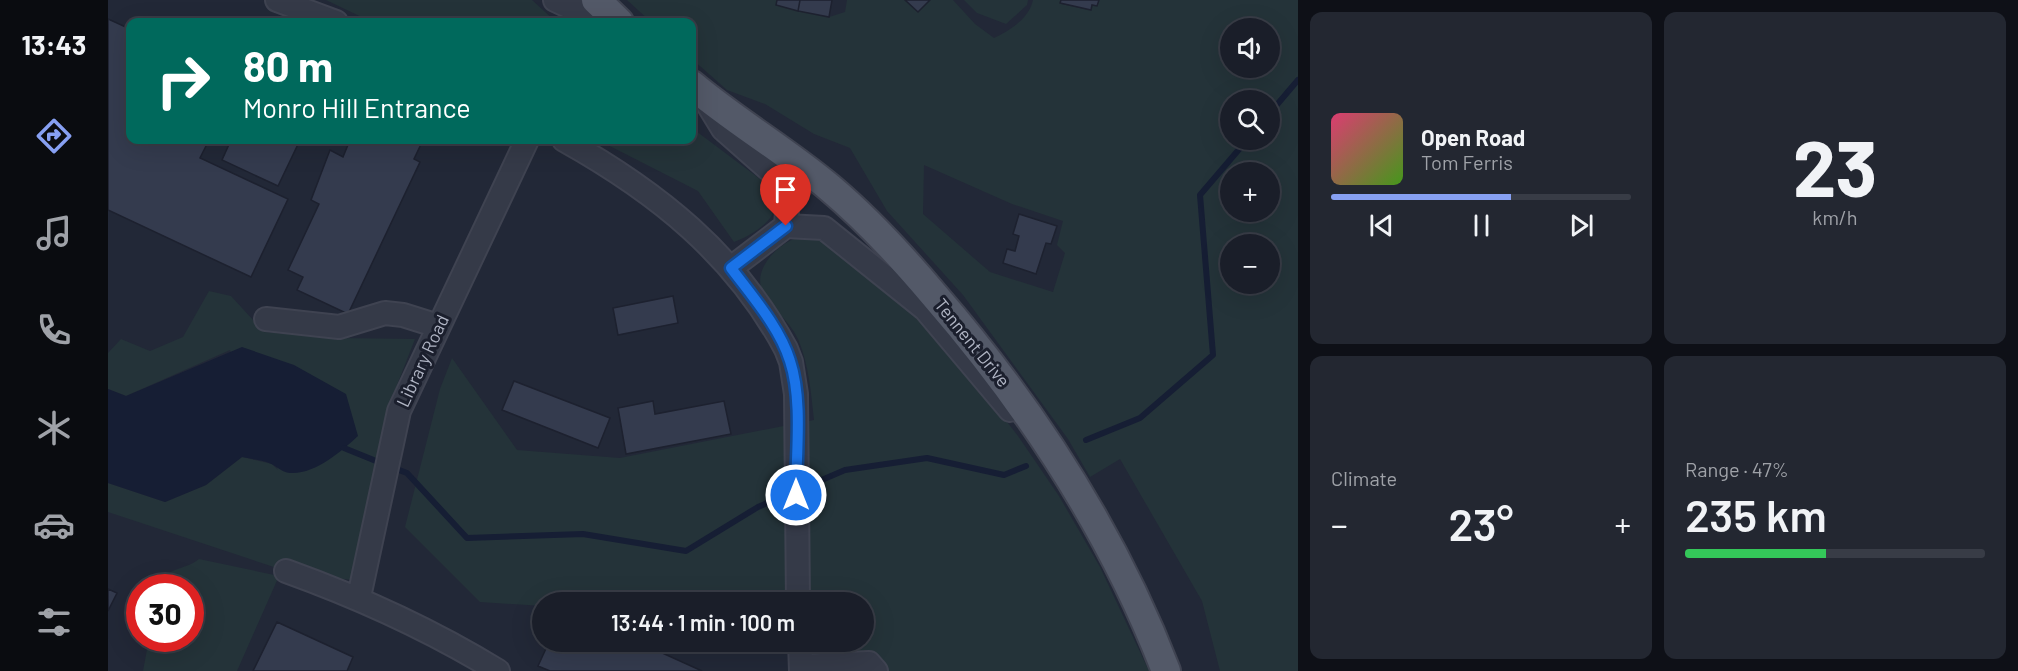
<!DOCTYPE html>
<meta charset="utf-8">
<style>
:root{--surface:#1a1e29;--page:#232731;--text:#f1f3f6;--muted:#9fa2a8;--line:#383c46;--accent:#87a0f2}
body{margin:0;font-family:Barlow,sans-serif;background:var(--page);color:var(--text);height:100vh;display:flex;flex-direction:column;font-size:22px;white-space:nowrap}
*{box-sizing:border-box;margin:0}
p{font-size:20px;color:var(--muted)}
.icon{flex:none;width:33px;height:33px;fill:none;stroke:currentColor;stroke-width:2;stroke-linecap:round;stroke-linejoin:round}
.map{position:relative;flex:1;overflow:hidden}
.panel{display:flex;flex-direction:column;gap:12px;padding:12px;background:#0e1017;width:720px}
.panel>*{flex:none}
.top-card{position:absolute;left:18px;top:18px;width:570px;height:126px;border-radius:12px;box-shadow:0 6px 24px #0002,0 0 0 2px var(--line);background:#00695c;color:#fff;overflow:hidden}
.fabs{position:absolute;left:1112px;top:18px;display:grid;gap:12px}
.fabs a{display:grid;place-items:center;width:60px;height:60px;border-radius:50%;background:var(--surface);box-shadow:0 6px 24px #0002,0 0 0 2px var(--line);font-size:30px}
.speed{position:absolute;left:18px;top:574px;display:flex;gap:12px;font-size:30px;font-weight:700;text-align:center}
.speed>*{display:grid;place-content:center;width:78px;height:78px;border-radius:50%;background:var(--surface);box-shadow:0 6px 24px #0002,0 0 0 2px var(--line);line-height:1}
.speed .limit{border:9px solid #d22;background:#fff;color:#111}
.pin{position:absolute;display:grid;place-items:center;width:51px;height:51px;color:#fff;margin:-62px -26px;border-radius:50% 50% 50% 0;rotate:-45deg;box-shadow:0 0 6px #0007}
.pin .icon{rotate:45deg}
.me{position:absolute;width:66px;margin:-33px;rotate:0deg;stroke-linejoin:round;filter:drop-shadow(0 0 4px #0008)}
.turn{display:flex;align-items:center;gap:21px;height:126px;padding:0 18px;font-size:27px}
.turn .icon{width:78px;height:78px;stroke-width:2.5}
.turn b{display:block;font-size:42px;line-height:51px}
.big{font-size:45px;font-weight:600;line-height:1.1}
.panel .widget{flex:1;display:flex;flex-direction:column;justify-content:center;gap:9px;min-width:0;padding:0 21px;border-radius:12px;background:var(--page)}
.panel .dial{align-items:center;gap:0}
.dial b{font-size:78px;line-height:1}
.song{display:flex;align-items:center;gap:18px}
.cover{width:72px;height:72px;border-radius:9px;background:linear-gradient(135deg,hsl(340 70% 55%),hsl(100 70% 35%))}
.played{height:6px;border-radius:3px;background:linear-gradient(90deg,var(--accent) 60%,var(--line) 60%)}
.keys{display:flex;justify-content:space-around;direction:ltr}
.heat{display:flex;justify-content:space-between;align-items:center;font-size:33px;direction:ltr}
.charge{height:9px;border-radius:4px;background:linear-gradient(90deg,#34c759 47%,var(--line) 0)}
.panel .tiles{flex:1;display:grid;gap:12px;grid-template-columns:repeat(2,1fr)}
.trip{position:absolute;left:424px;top:592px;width:342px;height:60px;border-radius:30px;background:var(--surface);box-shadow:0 6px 24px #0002,0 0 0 2px var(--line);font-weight:600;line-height:60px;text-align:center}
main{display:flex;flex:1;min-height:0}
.tabs{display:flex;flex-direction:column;width:108px;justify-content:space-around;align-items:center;background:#0a0c10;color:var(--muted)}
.tabs .icon{width:42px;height:42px}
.tabs .on{color:var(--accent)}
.tabs b{font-size:27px;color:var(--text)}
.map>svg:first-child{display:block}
.green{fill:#243339;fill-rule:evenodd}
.water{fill:#161e34}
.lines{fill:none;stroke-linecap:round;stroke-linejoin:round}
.stream{stroke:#161e34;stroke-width:6}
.building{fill:#343b4e;stroke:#1d212f;stroke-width:1.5}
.minor-casing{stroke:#3f4351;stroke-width:26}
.major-casing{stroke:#3f4351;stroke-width:32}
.minor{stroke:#353a48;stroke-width:22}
.major{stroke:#535968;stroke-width:28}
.route-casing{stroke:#114b97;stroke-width:15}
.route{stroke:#1a73e8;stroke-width:10}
.labels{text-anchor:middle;stroke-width:6;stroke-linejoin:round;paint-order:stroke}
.street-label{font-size:18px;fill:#b0b5c4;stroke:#1b1f2d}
</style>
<main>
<nav class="tabs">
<b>13:43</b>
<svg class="icon on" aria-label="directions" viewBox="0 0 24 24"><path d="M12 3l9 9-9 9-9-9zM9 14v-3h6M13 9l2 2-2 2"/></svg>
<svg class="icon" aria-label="music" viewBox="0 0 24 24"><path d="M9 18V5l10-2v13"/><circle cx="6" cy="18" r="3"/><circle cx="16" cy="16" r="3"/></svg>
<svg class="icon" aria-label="phone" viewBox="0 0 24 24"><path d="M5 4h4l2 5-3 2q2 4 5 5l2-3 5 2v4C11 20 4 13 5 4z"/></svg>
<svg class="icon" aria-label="climate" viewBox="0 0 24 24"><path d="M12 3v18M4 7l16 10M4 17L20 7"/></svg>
<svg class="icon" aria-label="car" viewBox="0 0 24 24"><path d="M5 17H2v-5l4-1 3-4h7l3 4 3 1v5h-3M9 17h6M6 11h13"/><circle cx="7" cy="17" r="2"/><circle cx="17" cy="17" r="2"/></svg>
<svg class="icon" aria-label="filters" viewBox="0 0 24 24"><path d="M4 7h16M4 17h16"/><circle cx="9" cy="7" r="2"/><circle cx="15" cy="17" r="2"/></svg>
</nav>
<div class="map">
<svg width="1190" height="671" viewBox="0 0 1190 671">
<rect width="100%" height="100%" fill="#222837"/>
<!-- green -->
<path class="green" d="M218,0H424L448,22H264Z
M519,0H669L668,5L721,17L737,12L739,0H845L867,24L886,38C902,30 921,19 925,0H953V4L982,10L984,5L989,6L991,0H1190V671H1112L1094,601L1012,459L982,477L960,439L855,295L779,211L742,148L706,134L657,104L619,90L584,59V22H543ZM1122,28H1161V68H1122ZM1122,100H1161V140H1122ZM816,165L904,204L955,221L949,245L957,253L945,292L882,272L815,214ZM1122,172H1161V212H1122ZM1122,244H1161V284H1122Z
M856,0H920L919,5L898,24L869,13Z
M584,128L664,188C679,214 648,234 626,242L590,191L490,140H584Z
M705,232L797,299L865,378L910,436L951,496L992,567L1041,671H700L703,642H756V603H435V606L372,602L297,527L332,389L344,358L409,450L512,458L706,420C703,393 701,365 690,339C677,310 636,295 659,261C670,245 686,237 705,232Z
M101,291L123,296L156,332L228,338L307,339L280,408L243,580L178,571L0,512V483L57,502L98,485L134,457L164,464L170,470L122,350L18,396L0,389V353L13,339L42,351L75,337Z
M91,559L171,576L129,671H35L41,639H82V588H51C56,566 77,571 91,559Z"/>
<!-- water -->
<path class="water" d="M134,347L186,365L238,394L250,436C234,451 206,475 182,473C173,472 169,466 161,463C153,460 143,459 134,457L98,485L57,502L0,483V389L18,396Z"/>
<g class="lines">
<!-- stream -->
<path class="stream" d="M1161,114L1190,80
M978,440L1032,418L1105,355L1092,195L1139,140
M236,448L268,461
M291,470L299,473L359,538L475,534L578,551L650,507L683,493
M695,488L737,470L819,458L896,475L918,466"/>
</g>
<!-- building -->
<path class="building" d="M669,0H692L690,11L668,5Z
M692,0H724L721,17L690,11Z
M797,0H822L810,12Z
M953,0H991L989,6L984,5L983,10L952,3Z
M0,19L22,29V140H101L92,158L180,199L143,277L0,210Z
M123,140H192L170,186L114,160Z
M242,140H315L306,159L312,162L240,314L189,290L195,277L180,270L211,204L203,200L222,150L235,157Z
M911,214L949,226L943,244L938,243L928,274L895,263L899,249L907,251L911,236L905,234Z
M565,296L570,323L510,335L505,308Z
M406,381L502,418L490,448L394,410Z
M545,401L547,414L616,401L623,434L518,454L510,408Z
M0,589L9,593L0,611Z
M169,622L245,657L239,671H145Z
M441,642H530L594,671H442L430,666Z"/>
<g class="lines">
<defs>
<path id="minor" d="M169,0L228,22
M447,0L494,22
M596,98L615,129L674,181L680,195L678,226
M456,140C549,192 627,254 678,349L683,362L688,394L690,603
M678,226L716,228L817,309L902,410
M623,268L678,226
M158,319L231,327L277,313L295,315L330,326
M178,571C253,598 323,630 390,671
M251,597L291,411L419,140
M692,642L693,671
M693,666L761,663L768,671"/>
<path id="major" d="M488,0L511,22
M584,85C628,122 678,151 722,188C760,220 794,257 826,295C923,407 1005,533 1058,671"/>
</defs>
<!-- minor casing -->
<use href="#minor" class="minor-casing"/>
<!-- major casing -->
<use href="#major" class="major-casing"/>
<!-- minor -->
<use href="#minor" class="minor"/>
<!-- major -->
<use href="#major" class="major"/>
</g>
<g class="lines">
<defs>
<path id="route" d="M678,226L623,268C644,296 672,328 682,361C695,400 688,455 688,495"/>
</defs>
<!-- route casing -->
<use href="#route" class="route-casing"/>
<!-- route -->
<use href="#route" class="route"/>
</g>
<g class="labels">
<!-- street labels -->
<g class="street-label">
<text transform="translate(864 343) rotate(51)" y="6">Tennent Drive</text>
<text transform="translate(315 361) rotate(-65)" y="6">Library Road</text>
</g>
</g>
</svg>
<div class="fabs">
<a><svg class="icon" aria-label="sound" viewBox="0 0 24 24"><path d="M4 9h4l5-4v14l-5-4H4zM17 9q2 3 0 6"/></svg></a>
<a><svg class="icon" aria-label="search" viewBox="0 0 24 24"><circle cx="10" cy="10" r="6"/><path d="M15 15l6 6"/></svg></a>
<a>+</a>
<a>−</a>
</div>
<div class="speed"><div class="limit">30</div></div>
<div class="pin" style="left:678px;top:226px;background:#d93025"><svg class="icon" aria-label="arrive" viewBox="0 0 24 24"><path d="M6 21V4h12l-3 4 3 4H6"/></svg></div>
<svg class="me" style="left:688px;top:495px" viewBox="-20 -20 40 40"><circle r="17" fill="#1a73e8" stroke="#fff" stroke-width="3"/><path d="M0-11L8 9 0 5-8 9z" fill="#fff"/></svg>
<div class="trip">13:44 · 1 min · 100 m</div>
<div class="top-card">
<div class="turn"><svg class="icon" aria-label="right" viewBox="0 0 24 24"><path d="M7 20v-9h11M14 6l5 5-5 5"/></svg><div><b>80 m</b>Monro Hill Entrance</div></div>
</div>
</div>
<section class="panel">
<div class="tiles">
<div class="widget">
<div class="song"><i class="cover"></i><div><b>Open Road</b><p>Tom Ferris</p></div></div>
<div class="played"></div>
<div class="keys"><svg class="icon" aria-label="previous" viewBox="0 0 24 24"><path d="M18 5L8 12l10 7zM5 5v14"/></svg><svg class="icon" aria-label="pause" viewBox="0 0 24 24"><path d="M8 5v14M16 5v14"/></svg><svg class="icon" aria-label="next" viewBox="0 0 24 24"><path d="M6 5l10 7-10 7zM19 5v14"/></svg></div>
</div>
<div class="widget dial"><b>23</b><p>km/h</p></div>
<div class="widget"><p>Climate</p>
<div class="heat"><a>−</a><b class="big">23°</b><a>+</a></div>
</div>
<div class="widget"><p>Range · 47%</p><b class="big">235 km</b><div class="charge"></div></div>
</div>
</section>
</main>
